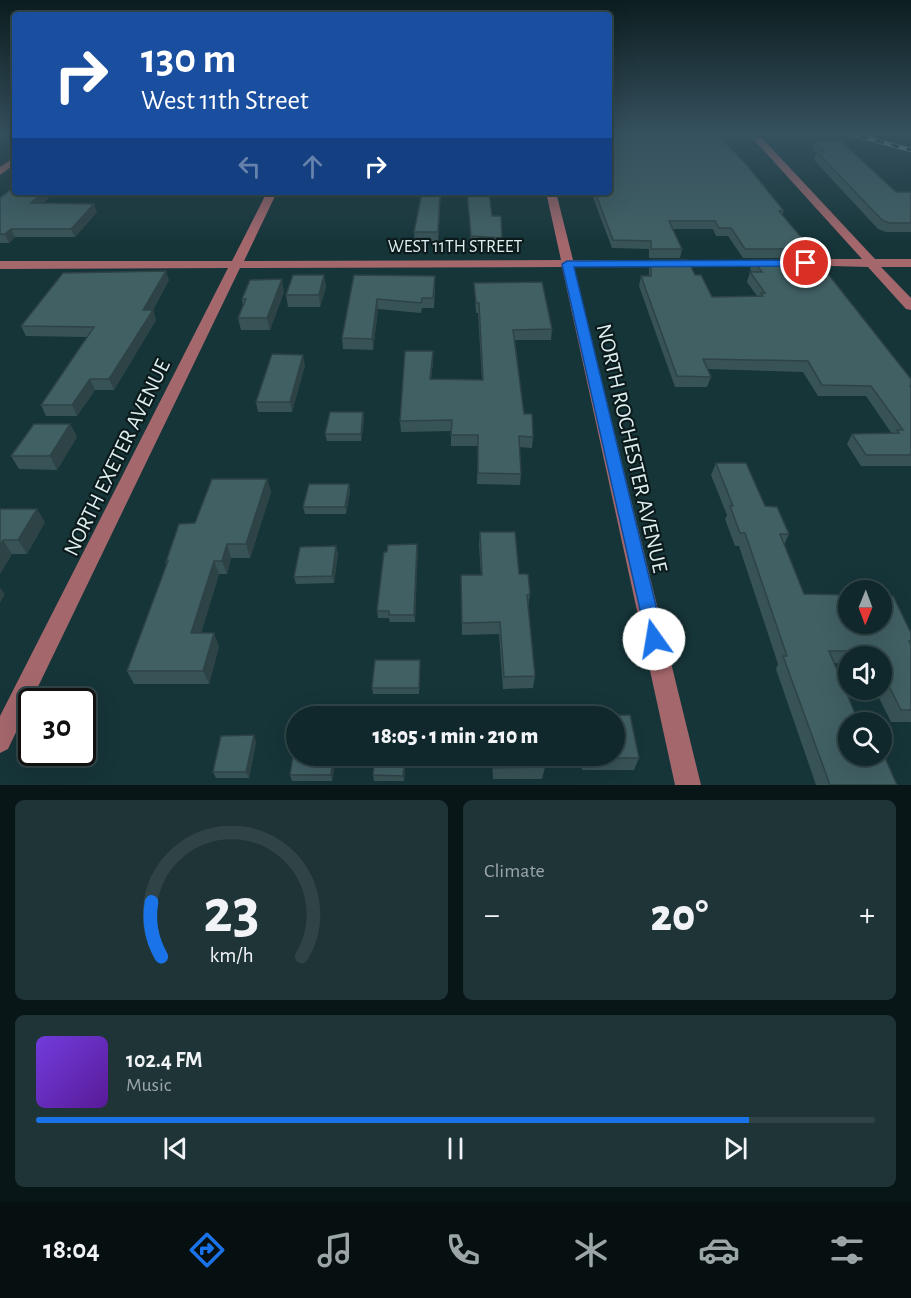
<!DOCTYPE html>
<meta charset="utf-8">
<style>
:root{--surface:#10282b;--page:#1e3437;--text:#f1f3f6;--muted:#9ca6a9;--line:#304447;--accent:#1a73e8}
body{margin:0;font-family:"Alegreya Sans",sans-serif;background:var(--page);color:var(--text);height:100vh;display:flex;flex-direction:column;font-size:22px;white-space:nowrap}
*{box-sizing:border-box;margin:0}
p{font-size:20px;color:var(--muted)}
.icon{flex:none;width:33px;height:33px;fill:none;stroke:currentColor;stroke-width:2;stroke-linecap:round;stroke-linejoin:round}
.map{position:relative;height:785px;overflow:hidden}
.sheet{display:flex;flex-direction:column;gap:15px;padding:15px;background:#091618;flex:1}
.sheet>*{flex:none}
.top-card{position:absolute;left:12px;top:12px;width:600px;height:183px;border-radius:6px;box-shadow:0 6px 24px #0002,0 0 0 2px var(--line);background:#1a4fa0;color:#fff;overflow:hidden}
.needle{width:39px;rotate:181deg}
.buttons{position:absolute;left:838px;top:580px;display:grid;gap:12px}
.buttons a{display:grid;place-items:center;width:54px;height:54px;border-radius:50%;background:var(--surface);box-shadow:0 6px 24px #0002,0 0 0 2px var(--line);font-size:30px}
.speed{position:absolute;left:18px;top:688px;display:flex;gap:12px;font-size:30px;font-weight:700;text-align:center}
.speed>*{display:grid;place-content:center;width:78px;height:78px;border-radius:50%;background:var(--surface);box-shadow:0 6px 24px #0002,0 0 0 2px var(--line);line-height:1}
.speed .limit{border:3px solid #111;border-radius:9px;background:#fff;color:#111}
.pin{position:absolute;display:grid;place-items:center;width:51px;height:51px;color:#fff;margin:-26px;border:3px solid #fff;border-radius:50%;box-shadow:0 2px 6px #0007}
.me{position:absolute;width:66px;margin:-33px;rotate:347deg;stroke-linejoin:round;filter:drop-shadow(0 0 4px #0008)}
.turn{display:flex;align-items:center;gap:21px;height:126px;padding:0 30px;font-size:27px}
.turn .icon{width:78px;height:78px;stroke-width:2.5}
.turn b{display:block;font-size:42px;line-height:51px}
.lanes{display:flex;align-items:center;height:57px;padding:0 30px;background:#0003;justify-content:center;gap:30px;direction:ltr}
.lanes .off{opacity:.35}
.big{font-size:45px;font-weight:800;line-height:1.1}
.sheet .tile{flex:1;display:flex;flex-direction:column;justify-content:center;gap:9px;min-width:0;padding:0 21px;border-radius:9px;background:var(--page)}
.sheet .dial{align-items:center;gap:0}
.dial svg{height:156px;overflow:visible;fill:none;stroke:var(--line);stroke-width:7;stroke-linecap:round;text-anchor:middle}
.dial text{fill:var(--text);stroke:none}
.song{display:flex;align-items:center;gap:18px}
.cover{width:72px;height:72px;border-radius:9px;background:linear-gradient(135deg,hsl(260 70% 55%),hsl(270 70% 35%))}
.played{height:6px;border-radius:3px;background:linear-gradient(90deg,var(--accent) 85%,var(--line) 85%)}
.keys{display:flex;justify-content:space-around;direction:ltr}
.heat{display:flex;justify-content:space-between;align-items:center;font-size:33px;direction:ltr}
.sheet .tiles{flex:1;display:grid;gap:15px;grid-template-columns:1fr 1fr}
.tile:last-child{grid-column:span 2}
.trip{position:absolute;left:286px;top:706px;width:339px;height:60px;border-radius:30px;background:var(--surface);box-shadow:0 6px 24px #0002,0 0 0 2px var(--line);font-weight:800;line-height:60px;text-align:center}
.menu{display:flex;height:96px;justify-content:space-around;align-items:center;background:#061011;color:var(--muted)}
.menu .icon{width:42px;height:42px}
.menu .selected{color:var(--accent)}
.menu b{font-size:27px;color:var(--text)}
.map>svg:first-child{display:block}
.lines{fill:none;stroke-linecap:round;stroke-linejoin:round}
.minor{fill:#a4676c;fill-rule:evenodd}
.rail-casing{stroke:#96adaf;stroke-width:4.5}
.rail{stroke:#0d1a1c;stroke-width:3;stroke-dasharray:8;stroke-linecap:butt}
.wall{fill:#385356}
.shaded-wall{fill:#2e4346}
.building{fill:#416064;stroke:#2e4346;stroke-width:1.5}
.route{fill:#1a73e8;stroke:#114b97;stroke-width:1.5}
.labels{text-anchor:middle;stroke-width:4.5;stroke-linejoin:round;paint-order:stroke}
.far-street-label{font-size:18px;fill:#dceef0;stroke:#0d1a1c}
.street-label{font-size:22px;fill:#dceef0;stroke:#0d1a1c}
</style>
<div class="map">
<svg width="911" height="785" viewBox="0 0 911 785">
<rect width="100%" height="100%" fill="#163539"/>
<g class="lines">
<!-- minor -->
<path class="minor" d="M756,138H762L875,259H911V267H881L911,298V310L906,309L868,267L797,265L795,263L801,259H862L756,142Z
M15,157V164L0,175V167Z
M267,192H277L244,261L561,260L546,192H556L573,260L775,261L777,263L771,267H574L701,785H675L562,267L240,268L8,749L0,753V716L228,268L0,269V261H232Z"/>
<defs>
<path id="rail" d="M845,132L911,150"/>
</defs>
<!-- rail casing -->
<use href="#rail" class="rail-casing"/>
<!-- rail -->
<use href="#rail" class="rail"/>
</g>
<!-- wall -->
<path class="wall" d="M814,141L896,192H911V232H886L878,229L814,160L816,153L812,148Z
M15,192H54L43,203L97,212L75,237H15L9,243H0V198Z
M185,192H219L217,197L186,196Z
M422,192H441L438,242H415L414,232Z
M467,192H489L492,216L502,238L501,247L471,245Z
M591,192H609L784,211L782,215L806,243L804,245L808,249L805,258H743L728,236H716L713,229H673L682,249L680,258H649V249L612,248Z
M651,260L695,275L712,297L757,296L747,282L750,272H752L750,269L753,260L911,379V466H861L847,444L852,434H892L866,396H818L803,372L707,369L711,377L707,387H675L639,286L641,276H649V269Z
M324,275L326,287L320,307H288L286,295Z
M354,275L435,286L434,308H422L421,313L378,309L373,350L343,349L342,338Z
M169,280L153,310L156,320L114,390H95L77,416H46L41,405L87,337L26,336L21,326Z
M474,283L552,329L551,340H515L524,414L533,437L532,448L519,447L521,474L520,485L477,484L478,446H451V431L401,432L400,421L433,351V362L431,379L482,380L478,313H476Z
M284,292L270,330H241L238,318L243,306L242,299Z
M305,365L292,412H258L256,402Z
M363,412L364,419L361,441H327L325,434Z
M70,424L77,437L57,470L19,469L11,456Z
M716,463L765,506L789,534L784,545L804,594L911,633V722H891L875,690H882V657H849V664L834,663L849,723L897,785H816L776,669L778,664L739,546H735L725,519L727,515L711,475Z
M267,479L271,492L250,558H231L227,574H219L201,633L219,646L209,684H134L127,671L167,565L166,562L195,523Z
M349,484L350,491L346,514H305L303,507Z
M0,509L45,522L27,554H12L0,574Z
M480,532L519,574L530,594L528,607L535,676L533,688L503,689L499,634L462,635L461,587L481,575L479,545Z
M417,544L415,622H390L389,618H378L377,611L387,552Z
M338,553L334,583L296,584L294,577Z
M420,660L419,694H373L372,688Z
M630,715L639,758L634,770H582L580,756H615V717H579V716Z
M256,742L249,778H216L213,772Z
M297,756H336L332,781H292L290,775Z
M406,756L404,781H374L373,775Z
M492,756H543L545,767L542,779H493Z"/>
<!-- shaded-wall -->
<path class="shaded-wall" d="M0,132H8L0,137Z
M43,192H54L34,211L31,203Z
M440,192H441L438,242V232Z
M94,204L97,212L75,237L71,229Z
M11,229L15,237L9,243L5,234Z
M166,271L169,280L150,315L153,310L156,320L114,390L109,379L143,310Z
M324,275L326,287L320,307L319,295Z
M282,279L284,292L270,330L267,318Z
M377,299L378,309L373,350L372,339Z
M433,351V362L430,389V379Z
M303,355L305,365L292,412L290,402Z
M90,379L95,390L77,416L72,405Z
M363,412L364,419L361,441V434Z
M70,424L77,437L57,470L50,456Z
M267,479L271,492L250,558L246,544Z
M349,484L350,491L346,514L345,507Z
M37,509L45,522L27,554L18,540Z
M3,540L12,554L0,574V545Z
M227,544L231,558L227,574L222,561Z
M417,544L418,551L415,622L414,615Z
M336,546L338,553L334,583L332,576Z
M214,561L219,574L197,646L191,633Z
M0,588L5,594L0,603Z
M214,633L219,646L209,684L203,671Z
M254,735L256,742L249,778L246,772Z
M333,756H336L332,781L331,775Z
M405,756H406L404,781L403,776Z"/>
<!-- building -->
<path class="building" d="M609,132H715L745,163L784,211H779L806,243H802L808,249H745L731,228H719L715,221H669L682,249H651V241L613,240L595,192H609Z
M814,141H841L896,192H911V223H889L882,220L817,152H825Z
M15,186V192H43L31,203L94,204L71,229H11L5,234H0V198Z
M422,192H440L438,232H414Z
M467,192H489L492,216H501L502,238L471,236Z
M651,260H688L695,275H701L712,297L763,296L761,293H765L750,272H762L753,260H817L911,379V386H910L911,388V455H866L852,434L899,433L897,430H903L871,386L822,385L808,361L703,359L711,377L677,376L641,276H651Z
M166,271L143,310H153L109,379H90L72,405H41L94,327L21,326L63,273Z
M293,275H324L319,295H286Z
M354,275L435,276L433,298H422L421,303L377,299L372,339L342,338Z
M282,279L267,318H238L246,299H242L250,280Z
M542,282L552,329L513,330L524,414H532L533,437L519,436L521,474L478,473V435H451L452,420L400,421L405,351H433L430,379L483,380L479,303H476L474,283Z
M272,354L303,355L290,402H256Z
M330,412H363L361,434H325Z
M34,424H70L50,456H11Z
M716,463H746L765,506L777,507L789,534H780L804,594L849,595V624H882V596H893L911,633V641H909L911,645V710H901L882,672V657H875L872,651H829L859,723H849V756H882V751L897,785H830L783,656H787L745,533H740L730,506H733Z
M212,479H267L246,544H227L222,561H214L191,633H214L203,671H127L168,561L166,562L179,524L195,523Z
M309,484H349L345,507H303Z
M0,509H37L18,540H3L0,545Z
M480,532H515L519,574H528L530,594L527,595L535,676L504,677L500,622L462,623L461,575H482Z
M417,544L414,615H389V611H377L384,552H387L388,545Z
M336,546L332,576L294,577L300,547Z
M375,660H420L419,688H372Z
M630,715L639,758H586L585,756H615V717H579V716Z
M297,732V756H333L331,775H290Z
M254,735L246,772H213L221,736Z
M375,756H405L403,776L373,775Z
M494,756H543L545,767L494,768Z"/>
<!-- sky -->
<linearGradient id="sky" x2="0" y2="1"><stop stop-color="#0c1d1f"/><stop offset="0.55" stop-color="#36515f"/><stop offset="1" stop-color="#36515f" stop-opacity="0"/></linearGradient>
<rect width="911" height="242" fill="url(#sky)"/>
<!-- route -->
<path class="route" d="M806,260L810,261V266L574,267L664,639L661,645L654,647L648,645L562,264L567,261Z"/>
<g class="labels">
<!-- far-street labels -->
<g class="far-street-label">
<text x="455" y="252">WEST 11TH STREET</text>
</g>
<!-- street labels -->
<g class="street-label">
<text transform="translate(633 448) rotate(77)" y="8">NORTH ROCHESTER AVENUE</text>
<text transform="translate(116 457) rotate(-64)" y="8">NORTH EXETER AVENUE</text>
</g>
</g>
</svg>
<div class="buttons">
<a><svg class="needle" viewBox="-14 -14 28 28"><path d="M0-13l5 13h-10z" fill="#e53935"/><path d="M0 13l5-13h-10z" fill="#9ca6a9"/></svg></a>
<a><svg class="icon" aria-label="sound" viewBox="0 0 24 24"><path d="M4 9h4l5-4v14l-5-4H4zM17 9q2 3 0 6"/></svg></a>
<a><svg class="icon" aria-label="search" viewBox="0 0 24 24"><circle cx="10" cy="10" r="6"/><path d="M15 15l6 6"/></svg></a>
</div>
<div class="speed"><div class="limit">30</div></div>
<div class="pin" style="left:806px;top:263px;background:#d93025"><svg class="icon" aria-label="arrive" viewBox="0 0 24 24"><path d="M6 21V4h12l-3 4 3 4H6"/></svg></div>
<svg class="me" style="left:654px;top:639px" viewBox="-20 -20 40 40"><circle r="19" fill="#fff"/><path d="M0-13L10 11 0 6-10 11z" fill="#1a73e8"/></svg>
<div class="trip">18:05 · 1 min · 210 m</div>
<div class="top-card">
<div class="turn"><svg class="icon" aria-label="right" viewBox="0 0 24 24"><path d="M7 20v-9h11M14 6l5 5-5 5"/></svg><div><b>130 m</b>West 11th Street</div></div>
<div class="lanes"><svg class="icon off" aria-label="left" viewBox="0 0 24 24"><path d="M17 20v-9H6M10 6l-5 5 5 5"/></svg><svg class="icon off" aria-label="ahead" viewBox="0 0 24 24"><path d="M12 20V5M6 11l6-6 6 6"/></svg><svg class="icon" aria-label="right" viewBox="0 0 24 24"><path d="M7 20v-9h11M14 6l5 5-5 5"/></svg></div>
</div>
</div>
<section class="sheet">
<div class="tiles">
<div class="tile dial"><svg viewBox="0 0 100 80">
<path d="M14 69A42 42 0 1 1 86 69"/>
<path d="M14 69A42 42 0 0 1 9 41" stroke="#1a73e8"/>
<text x="50" y="56" font-size="32" font-weight="700">23</text>
<text x="50" y="72" font-size="11">km/h</text>
</svg></div>
<div class="tile"><p>Climate</p>
<div class="heat"><a>−</a><b class="big">20°</b><a>+</a></div>
</div>
<div class="tile">
<div class="song"><i class="cover"></i><div><b>102.4 FM</b><p>Music</p></div></div>
<div class="played"></div>
<div class="keys"><svg class="icon" aria-label="previous" viewBox="0 0 24 24"><path d="M18 5L8 12l10 7zM5 5v14"/></svg><svg class="icon" aria-label="pause" viewBox="0 0 24 24"><path d="M8 5v14M16 5v14"/></svg><svg class="icon" aria-label="next" viewBox="0 0 24 24"><path d="M6 5l10 7-10 7zM19 5v14"/></svg></div>
</div>
</div>
</section>
<nav class="menu">
<b>18:04</b>
<svg class="icon selected" aria-label="directions" viewBox="0 0 24 24"><path d="M12 3l9 9-9 9-9-9zM9 14v-3h6M13 9l2 2-2 2"/></svg>
<svg class="icon" aria-label="music" viewBox="0 0 24 24"><path d="M9 18V5l10-2v13"/><circle cx="6" cy="18" r="3"/><circle cx="16" cy="16" r="3"/></svg>
<svg class="icon" aria-label="phone" viewBox="0 0 24 24"><path d="M5 4h4l2 5-3 2q2 4 5 5l2-3 5 2v4C11 20 4 13 5 4z"/></svg>
<svg class="icon" aria-label="climate" viewBox="0 0 24 24"><path d="M12 3v18M4 7l16 10M4 17L20 7"/></svg>
<svg class="icon" aria-label="car" viewBox="0 0 24 24"><path d="M5 17H2v-5l4-1 3-4h7l3 4 3 1v5h-3M9 17h6M6 11h13"/><circle cx="7" cy="17" r="2"/><circle cx="17" cy="17" r="2"/></svg>
<svg class="icon" aria-label="filters" viewBox="0 0 24 24"><path d="M4 7h16M4 17h16"/><circle cx="9" cy="7" r="2"/><circle cx="15" cy="17" r="2"/></svg>
</nav>
